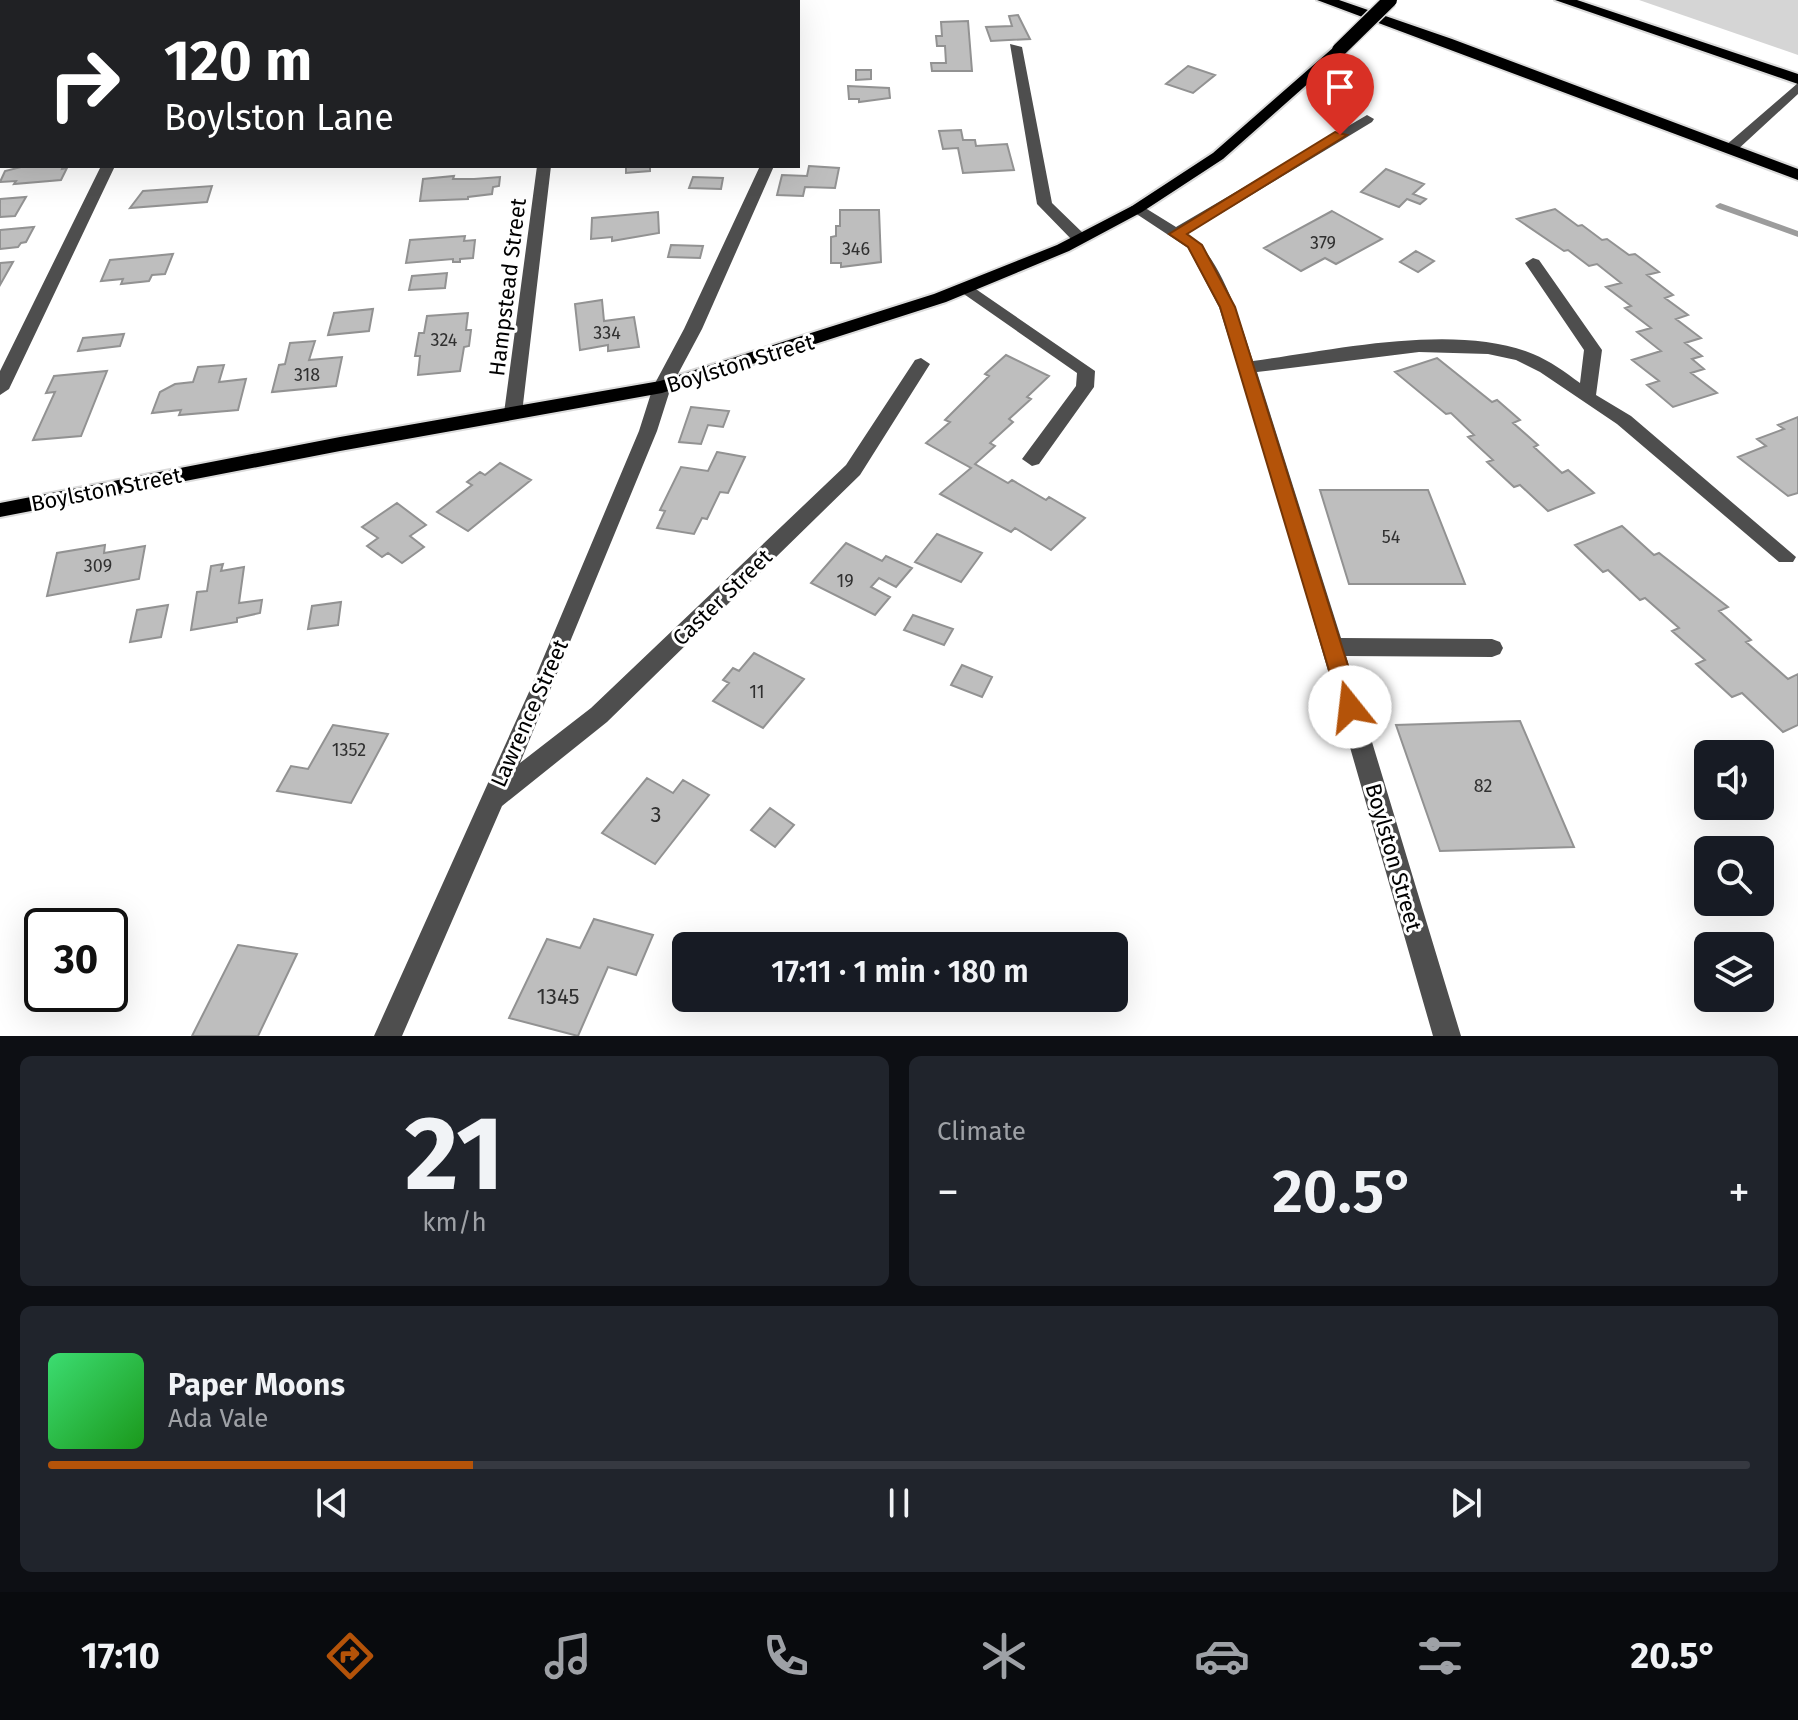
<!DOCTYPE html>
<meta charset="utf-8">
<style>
:root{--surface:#171b24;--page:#20242c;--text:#f1f3f6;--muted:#9ea1a6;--line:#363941;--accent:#b45309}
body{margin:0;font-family:"Fira Sans",sans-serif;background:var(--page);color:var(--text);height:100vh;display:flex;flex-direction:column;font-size:30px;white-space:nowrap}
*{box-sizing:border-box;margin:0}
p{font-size:26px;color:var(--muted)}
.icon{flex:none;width:44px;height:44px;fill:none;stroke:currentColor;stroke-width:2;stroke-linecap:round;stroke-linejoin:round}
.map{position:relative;height:1036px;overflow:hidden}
.details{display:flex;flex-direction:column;gap:20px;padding:20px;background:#0d0f14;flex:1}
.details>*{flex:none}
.guide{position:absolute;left:0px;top:0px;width:800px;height:168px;box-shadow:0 8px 32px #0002;background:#202124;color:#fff;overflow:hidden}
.buttons{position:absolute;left:1694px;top:740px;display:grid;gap:16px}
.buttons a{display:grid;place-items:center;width:80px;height:80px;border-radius:12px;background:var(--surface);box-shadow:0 8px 32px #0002;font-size:40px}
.speed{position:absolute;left:24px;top:908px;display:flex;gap:16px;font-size:40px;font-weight:700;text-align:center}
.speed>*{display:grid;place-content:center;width:104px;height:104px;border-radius:50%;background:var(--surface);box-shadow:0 8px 32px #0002;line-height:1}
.speed .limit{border:4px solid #111;border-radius:12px;background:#fff;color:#111}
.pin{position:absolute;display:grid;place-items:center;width:68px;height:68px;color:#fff;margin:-82px -34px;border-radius:50% 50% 50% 0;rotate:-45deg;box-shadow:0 0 8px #0007}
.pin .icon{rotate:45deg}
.me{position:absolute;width:88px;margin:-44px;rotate:344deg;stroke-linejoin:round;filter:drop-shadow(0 0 6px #0008)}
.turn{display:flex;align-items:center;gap:28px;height:168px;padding:0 32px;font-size:36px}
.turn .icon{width:104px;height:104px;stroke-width:2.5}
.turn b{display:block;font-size:56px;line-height:68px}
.big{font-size:60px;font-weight:600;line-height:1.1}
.details .widget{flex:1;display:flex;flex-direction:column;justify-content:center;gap:12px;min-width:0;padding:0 28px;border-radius:12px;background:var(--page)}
.details .dial{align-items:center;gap:0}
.dial b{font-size:104px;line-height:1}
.song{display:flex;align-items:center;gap:24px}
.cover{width:96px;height:96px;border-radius:12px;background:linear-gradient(135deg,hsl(140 70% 55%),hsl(120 70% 35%))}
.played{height:8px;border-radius:4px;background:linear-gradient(90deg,var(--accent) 25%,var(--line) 25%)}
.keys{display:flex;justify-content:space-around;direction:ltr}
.heat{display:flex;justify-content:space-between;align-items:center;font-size:44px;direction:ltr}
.details .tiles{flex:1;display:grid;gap:20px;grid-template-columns:1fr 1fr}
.widget:last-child{grid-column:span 2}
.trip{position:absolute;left:672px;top:932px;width:456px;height:80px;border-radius:12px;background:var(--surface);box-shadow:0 8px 32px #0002;font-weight:600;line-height:80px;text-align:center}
.tabs{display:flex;height:128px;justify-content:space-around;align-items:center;background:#090b0e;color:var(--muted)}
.tabs .icon{width:56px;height:56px}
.tabs .on{color:var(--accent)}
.tabs b{font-size:36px;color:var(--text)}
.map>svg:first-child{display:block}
.green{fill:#d5d5d5}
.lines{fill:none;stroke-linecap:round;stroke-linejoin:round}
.stream{fill:#9c9c9c;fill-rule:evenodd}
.building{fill:#bebebe;stroke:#929292;stroke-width:2}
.major-casing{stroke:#dbdbdb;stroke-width:4}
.highway-casing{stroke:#dbdbdb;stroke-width:4}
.minor{fill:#4e4e4e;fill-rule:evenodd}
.major{fill:#000;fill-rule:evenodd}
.highway{fill:#000;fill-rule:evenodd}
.major-bridge-casing{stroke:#dbdbdb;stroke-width:17;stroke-linecap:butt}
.major-bridge{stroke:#000;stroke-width:14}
.route{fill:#b45309;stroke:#753606;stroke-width:2}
.labels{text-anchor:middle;stroke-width:6;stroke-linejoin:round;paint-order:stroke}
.number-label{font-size:18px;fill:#303030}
.street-label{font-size:22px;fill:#000;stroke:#fff}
.near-number-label{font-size:22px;fill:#303030}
</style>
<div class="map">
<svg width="1798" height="1036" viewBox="0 0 1798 1036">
<rect width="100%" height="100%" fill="#fff"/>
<!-- green -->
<path class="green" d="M1639,0H1798V55Z"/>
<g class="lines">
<!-- stream -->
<path class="stream" d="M1720,203L1798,231V237L1717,208L1715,206Z"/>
</g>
<!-- building -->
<path class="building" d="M1018,15L1030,39L991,41L986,27L1012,26L1009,16Z
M968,21L972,71H932L931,63H946L945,46H937L936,36H942L941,22Z
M1188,66L1215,75L1193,93L1166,84Z
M856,70H871V79L856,80Z
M848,86L889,88L890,98L859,102V99H849Z
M961,130L963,140H975L976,146L1007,144L1014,170L963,173L958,148L943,149L939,131Z
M25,166H63L62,169L67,168L61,180L14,184L16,181L0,182L5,171Z
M626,166H650V171L626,173Z
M809,166L839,168L835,188L805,187L803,196L777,195L782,175L807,176Z
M1386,169L1424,184L1413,194L1426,199L1420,204L1407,199L1399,207L1361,192Z
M454,176L453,179H474L500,177L499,186L493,187L492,194L468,197V199L420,201L423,179Z
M693,177L723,178L721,189L689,188Z
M212,186L207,202L130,208L143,191Z
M26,197L15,216L0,217V199Z
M1555,209L1578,226L1582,225L1602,240L1607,239L1629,255L1635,254L1659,272L1647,275L1673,295L1665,298L1688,315L1676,319L1701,338L1685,343L1702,356L1692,359L1704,369L1691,373L1717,393L1673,407L1647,385L1659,381L1632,360L1661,351L1637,332L1651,328L1625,308L1631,306L1606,287L1621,283L1597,264L1589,266L1568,250L1564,251L1517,219Z
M840,210H879L881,262L841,267V263H831V237L836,236V226H840Z
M1332,211L1382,239L1336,264L1325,258L1301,271L1264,248Z
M658,212L659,233L612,241V237L591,239L592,218Z
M34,227L26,242L21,243L18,247L0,249V230Z
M465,236L464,241L475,240L473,258L460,259V262H453V259L406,263L410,240Z
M671,245L703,246L700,258L668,257Z
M1416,251L1434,261L1418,272L1400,262Z
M173,254L165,274L152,275L149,281L121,284L123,279L101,281L110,260Z
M13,262L0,285V263Z
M447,273L445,288L409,290L412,276Z
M602,300L604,321L634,317L639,347L608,351V345L580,350L575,304Z
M373,309L369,331L328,335L334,313Z
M468,313L466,330H471L469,346L464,347L460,371L418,375L420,356H415L419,333H424L427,316Z
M124,334L120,346L78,351L83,338Z
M315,341L309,360L342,357L336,386L272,392L279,365L285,364L290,343Z
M1006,355L1049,376L1027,397L1031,399L1009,419L1013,422L990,443L995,446L975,464L1008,483L1012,480L1046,500L1049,497L1085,518L1051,550L1015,528L1011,532L940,494L971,468L926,443L950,422L945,420L989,376L985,374Z
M1437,358L1492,402L1497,400L1520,420L1513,423L1538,445L1534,447L1562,473L1568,470L1594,493L1548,511L1520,485L1514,487L1487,462L1493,460L1468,437L1474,435L1451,413L1446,414L1395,372Z
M224,365L219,382L246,379L238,410L179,415L181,410L152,413L160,392L175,384L193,382L198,367Z
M107,371L81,436L33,440L55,392L46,393L54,376Z
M691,407L729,411L723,427L708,425L701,444L679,442Z
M1798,417V493L1788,496L1738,457L1766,446L1757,439L1784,429L1778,425Z
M717,452L745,457L728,493L720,492L707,519L702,518L694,534L657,528L665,511L660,510L681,467L708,471Z
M500,463L531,480L468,531L437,512L472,485L467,482L480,472L485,475Z
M1320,490H1428L1465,584H1349Z
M397,503L426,525L410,536L424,547L402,563L388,553L382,557L367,546L378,538L362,527Z
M1622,526L1654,555L1659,553L1728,607L1719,611L1751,640L1746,642L1788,679L1798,674V725L1783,732L1742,693L1732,697L1696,664L1705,660L1672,631L1679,628L1645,598L1640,600L1608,570L1603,572L1575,545Z
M937,534L982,553L961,582L915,562Z
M846,543L882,561L886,556L912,568L896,587L879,578L871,587L890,597L875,615L811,583Z
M105,545L104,553L145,546L139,579L47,596L57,553Z
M223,564L221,571L244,567L239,603L262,600L260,613L237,618V622L191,630L197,592L207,591L211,566Z
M341,602L338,625L308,629L312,606Z
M168,605L161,637L130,642L137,610Z
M913,615L953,629L944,645L904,630Z
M754,653L804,679L763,728L713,701L729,683L723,680L733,668L739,671Z
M962,665L992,677L982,697L951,685Z
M1520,721L1574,847L1440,851L1396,725Z
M333,725L388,734L351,803L277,791L291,766L308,769Z
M647,778L673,793L683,780L709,795L655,864L602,833Z
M770,808L794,825L775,847L751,830Z
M594,919L653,935L636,975L608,967L578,1036L509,1018L547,939L580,948Z
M238,945L297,954L258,1036H192Z"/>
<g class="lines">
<defs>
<path id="major" d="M1334,47L1346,50L1223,159L1142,212L1069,251L946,302L662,393L340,451L0,517V503L340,437L660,381L934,294L1057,245L1132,206L1213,153Z"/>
<path id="highway" d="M1317,0H1339L1452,39L1798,169V180Z
M1555,0H1577L1798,74V84Z"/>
</defs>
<!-- major casing -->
<use href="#major" class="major-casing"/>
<!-- highway casing -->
<use href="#highway" class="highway-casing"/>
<!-- minor -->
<path class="minor" d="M1010,44L1022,47L1052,203L1086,236V242H1074L1037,204Z
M1798,83V94L1735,152H1725V146Z
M1367,115L1374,119L1372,122L1187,234C1221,255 1241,324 1253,361C1333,350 1457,322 1533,354C1550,361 1565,372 1580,383L1584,350L1525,263L1533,258L1539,260L1602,350L1596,395L1631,416L1796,557L1793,562H1779L1617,424L1540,372L1516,360L1488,354L1419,352L1257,372L1341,638L1492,639L1500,642L1503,648L1500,654L1492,657L1346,656L1461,1036H1433L1274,483L1219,307L1188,248L1129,209L1132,206H1142L1176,227Z
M101,166H115L9,389L0,395V371Z
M537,166H551L522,413L513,419L504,413Z
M760,166H774L702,329L671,387L657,431L520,763L591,708L846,465L915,360L921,358L930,364L860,475L607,722L502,806L402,1036H374L529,692L639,431L653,387L684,329Z
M967,283L1095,371L1094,387L1039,464L1032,466L1022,459L1076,386L1077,373L961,292L959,288L961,284Z"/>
<!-- major -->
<use href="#major" class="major"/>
<!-- highway -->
<use href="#highway" class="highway"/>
<defs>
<path id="major-bridge" d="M1339,50L1390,0"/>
</defs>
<!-- major-bridge casing -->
<use href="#major-bridge" class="major-bridge-casing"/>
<!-- major-bridge -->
<use href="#major-bridge" class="major-bridge"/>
</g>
<!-- route -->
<path class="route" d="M1335,132L1347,135L1187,234L1202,245L1235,307L1361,707L1358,713L1350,716L1343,713L1340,707L1220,307L1188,247L1169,234Z"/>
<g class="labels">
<!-- number labels -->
<g class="number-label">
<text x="1323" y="249">379</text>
<text x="856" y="255">346</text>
<text x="607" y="339">334</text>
<text x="444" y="346">324</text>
<text x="307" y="381">318</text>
<text x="1391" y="543">54</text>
<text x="98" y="572">309</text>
<text x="845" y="587">19</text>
<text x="757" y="698">11</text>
<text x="349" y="756">1352</text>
<text x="1483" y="792">82</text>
</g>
<!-- street labels -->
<g class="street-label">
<text transform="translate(507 287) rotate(-83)" y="8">Hampstead Street</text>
<text transform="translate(740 363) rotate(-17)" y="8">Boylston Street</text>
<text transform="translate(106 489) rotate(-11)" y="8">Boylston Street</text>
<text transform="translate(722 597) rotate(-44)" y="8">Caster Street</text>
<text transform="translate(529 713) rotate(-66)" y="8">Lawrence Street</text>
<text transform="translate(1394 857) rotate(74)" y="8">Boylston Street</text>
</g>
<!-- near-number labels -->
<g class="near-number-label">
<text x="656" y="822">3</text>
<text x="558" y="1004">1345</text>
</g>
</g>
</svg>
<div class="buttons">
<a><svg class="icon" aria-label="sound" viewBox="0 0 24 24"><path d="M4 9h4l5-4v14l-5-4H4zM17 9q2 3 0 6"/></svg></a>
<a><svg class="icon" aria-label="search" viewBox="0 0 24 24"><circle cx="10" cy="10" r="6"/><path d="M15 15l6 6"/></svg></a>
<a><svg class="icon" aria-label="layers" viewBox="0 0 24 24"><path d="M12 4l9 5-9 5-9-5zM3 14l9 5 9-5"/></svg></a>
</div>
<div class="speed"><div class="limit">30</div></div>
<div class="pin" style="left:1340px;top:135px;background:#d93025"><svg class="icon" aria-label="arrive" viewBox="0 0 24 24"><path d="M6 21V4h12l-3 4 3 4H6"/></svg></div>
<svg class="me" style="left:1350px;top:707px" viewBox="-20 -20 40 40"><circle r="19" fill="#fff"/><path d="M0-13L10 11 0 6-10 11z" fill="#b45309"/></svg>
<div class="trip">17:11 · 1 min · 180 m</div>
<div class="guide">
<div class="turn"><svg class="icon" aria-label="right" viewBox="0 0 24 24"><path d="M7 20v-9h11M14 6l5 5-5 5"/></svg><div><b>120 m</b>Boylston Lane</div></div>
</div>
</div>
<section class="details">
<div class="tiles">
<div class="widget dial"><b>21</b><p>km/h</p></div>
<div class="widget"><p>Climate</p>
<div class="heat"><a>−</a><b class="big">20.5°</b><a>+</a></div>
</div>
<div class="widget">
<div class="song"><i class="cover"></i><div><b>Paper Moons</b><p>Ada Vale</p></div></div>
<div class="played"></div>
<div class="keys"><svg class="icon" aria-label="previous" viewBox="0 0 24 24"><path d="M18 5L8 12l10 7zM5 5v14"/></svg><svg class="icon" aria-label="pause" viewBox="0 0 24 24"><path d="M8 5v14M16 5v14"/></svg><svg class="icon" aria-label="next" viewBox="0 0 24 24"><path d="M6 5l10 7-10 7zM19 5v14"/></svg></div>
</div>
</div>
</section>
<nav class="tabs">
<b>17:10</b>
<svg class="icon on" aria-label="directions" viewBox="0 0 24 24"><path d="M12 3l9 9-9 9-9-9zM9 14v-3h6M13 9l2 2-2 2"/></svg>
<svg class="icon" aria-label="music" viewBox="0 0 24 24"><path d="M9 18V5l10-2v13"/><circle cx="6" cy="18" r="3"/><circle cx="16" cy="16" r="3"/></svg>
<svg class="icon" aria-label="phone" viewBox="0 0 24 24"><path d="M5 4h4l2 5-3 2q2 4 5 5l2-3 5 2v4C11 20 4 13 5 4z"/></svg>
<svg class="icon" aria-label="climate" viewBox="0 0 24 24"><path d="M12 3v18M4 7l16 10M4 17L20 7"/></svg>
<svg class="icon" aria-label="car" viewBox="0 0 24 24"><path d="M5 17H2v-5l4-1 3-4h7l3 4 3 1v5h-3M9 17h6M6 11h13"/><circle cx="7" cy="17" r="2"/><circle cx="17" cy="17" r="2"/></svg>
<svg class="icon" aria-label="filters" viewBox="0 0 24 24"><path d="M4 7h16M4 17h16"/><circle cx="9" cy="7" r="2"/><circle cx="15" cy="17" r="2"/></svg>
<b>20.5°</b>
</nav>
